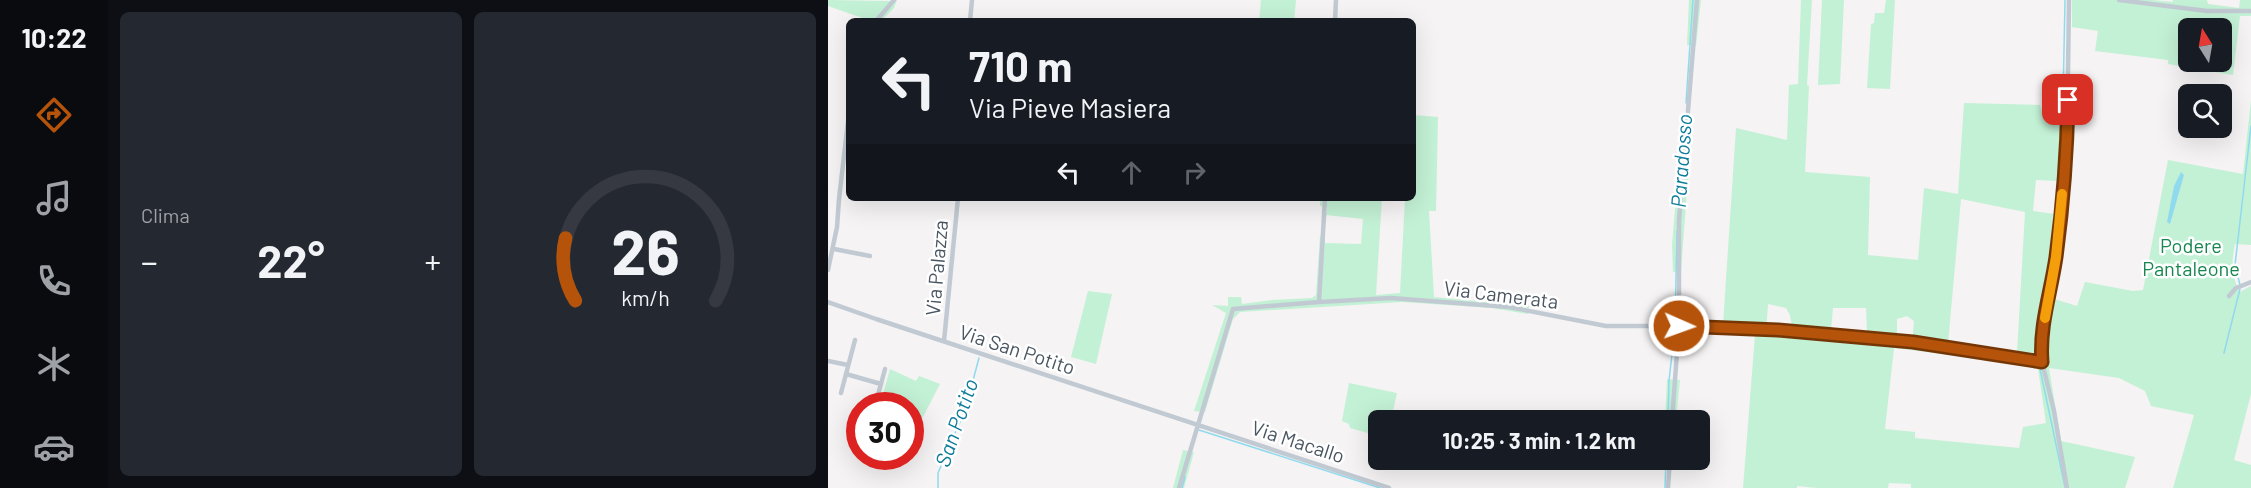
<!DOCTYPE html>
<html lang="it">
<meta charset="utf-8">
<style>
:root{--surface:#171b24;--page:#242831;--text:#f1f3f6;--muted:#9ea1a6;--line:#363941;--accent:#b45309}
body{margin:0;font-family:Barlow,sans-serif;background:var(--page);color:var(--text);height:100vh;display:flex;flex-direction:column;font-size:22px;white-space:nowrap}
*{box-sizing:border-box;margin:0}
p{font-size:20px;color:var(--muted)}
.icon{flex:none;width:33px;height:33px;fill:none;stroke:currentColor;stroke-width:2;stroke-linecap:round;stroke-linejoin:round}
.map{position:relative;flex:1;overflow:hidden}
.drawer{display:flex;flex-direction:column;gap:12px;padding:12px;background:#0d0f14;width:720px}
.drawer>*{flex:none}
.hud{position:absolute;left:18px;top:18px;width:570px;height:183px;border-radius:9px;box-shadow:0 6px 24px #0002;background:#171b24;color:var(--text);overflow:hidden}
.needle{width:39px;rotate:349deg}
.buttons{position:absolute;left:1350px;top:18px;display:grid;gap:12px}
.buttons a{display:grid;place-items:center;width:54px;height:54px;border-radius:9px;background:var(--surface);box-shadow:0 6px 24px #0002;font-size:30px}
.speed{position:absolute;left:18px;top:392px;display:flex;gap:12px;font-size:30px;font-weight:700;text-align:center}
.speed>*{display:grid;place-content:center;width:78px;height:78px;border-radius:50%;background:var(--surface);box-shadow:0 6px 24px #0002;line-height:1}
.speed .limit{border:9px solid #d22;background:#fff;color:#111}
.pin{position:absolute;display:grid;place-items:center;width:51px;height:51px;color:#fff;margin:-26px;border-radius:12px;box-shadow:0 3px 9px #0006}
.me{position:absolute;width:66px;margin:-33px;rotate:92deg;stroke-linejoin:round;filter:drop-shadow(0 0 4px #0008)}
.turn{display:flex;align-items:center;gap:21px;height:126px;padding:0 24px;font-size:27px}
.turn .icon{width:78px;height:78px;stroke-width:2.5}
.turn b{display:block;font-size:42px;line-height:51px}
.lanes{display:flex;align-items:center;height:57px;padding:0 24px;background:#0003;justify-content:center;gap:30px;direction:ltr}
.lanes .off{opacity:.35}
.big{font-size:45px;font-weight:700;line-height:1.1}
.drawer .card{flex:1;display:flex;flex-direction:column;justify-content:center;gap:9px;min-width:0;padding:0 21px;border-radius:9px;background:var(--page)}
.drawer .dial{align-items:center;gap:0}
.dial svg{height:156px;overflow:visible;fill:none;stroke:var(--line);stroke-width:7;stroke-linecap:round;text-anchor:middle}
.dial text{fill:var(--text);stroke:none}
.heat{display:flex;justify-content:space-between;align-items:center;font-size:33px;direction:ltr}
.drawer .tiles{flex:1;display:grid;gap:12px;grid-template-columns:repeat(2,1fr)}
.trip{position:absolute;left:540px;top:410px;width:342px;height:60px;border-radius:9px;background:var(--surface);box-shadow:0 6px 24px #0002;font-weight:700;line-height:60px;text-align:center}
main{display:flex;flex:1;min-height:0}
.tab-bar{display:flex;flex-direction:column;width:108px;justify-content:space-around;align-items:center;background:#090b0e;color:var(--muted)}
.tab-bar .icon{width:42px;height:42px}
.tab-bar .on{color:var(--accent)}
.tab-bar b{font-size:27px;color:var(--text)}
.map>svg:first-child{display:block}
.green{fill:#c3f1d5;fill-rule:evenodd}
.water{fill:#90daee}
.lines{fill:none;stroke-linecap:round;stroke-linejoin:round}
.stream{stroke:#90daee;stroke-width:1.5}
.minor{stroke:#c1cad2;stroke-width:4.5}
.route-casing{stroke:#753606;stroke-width:15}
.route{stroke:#b45309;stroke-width:10}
.slow{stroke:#f59e0b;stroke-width:10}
.labels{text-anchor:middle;stroke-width:5;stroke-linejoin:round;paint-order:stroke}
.park-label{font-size:20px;fill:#17864f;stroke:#fff}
.street-label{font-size:20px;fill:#4a5661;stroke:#fff}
.water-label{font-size:21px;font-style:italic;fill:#0c7c9b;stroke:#fff}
</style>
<main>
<nav class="tab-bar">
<b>10:22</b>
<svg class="icon on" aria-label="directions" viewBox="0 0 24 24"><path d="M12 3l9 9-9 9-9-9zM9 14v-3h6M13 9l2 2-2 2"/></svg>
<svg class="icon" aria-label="music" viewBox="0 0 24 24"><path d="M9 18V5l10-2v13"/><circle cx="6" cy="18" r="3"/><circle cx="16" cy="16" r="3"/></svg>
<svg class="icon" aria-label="phone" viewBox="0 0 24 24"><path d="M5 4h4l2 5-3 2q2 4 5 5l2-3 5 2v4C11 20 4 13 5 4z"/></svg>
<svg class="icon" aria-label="climate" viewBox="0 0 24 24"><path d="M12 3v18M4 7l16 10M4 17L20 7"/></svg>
<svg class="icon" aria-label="car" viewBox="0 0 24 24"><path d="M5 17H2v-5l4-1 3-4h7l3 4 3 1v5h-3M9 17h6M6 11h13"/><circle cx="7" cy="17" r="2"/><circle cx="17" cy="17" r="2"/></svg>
</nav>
<section class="drawer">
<div class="tiles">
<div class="card"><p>Clima</p>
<div class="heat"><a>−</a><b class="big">22°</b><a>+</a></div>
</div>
<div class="card dial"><svg viewBox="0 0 100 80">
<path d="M14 69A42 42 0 1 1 86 69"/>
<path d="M14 69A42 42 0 0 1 9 37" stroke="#b45309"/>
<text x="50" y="56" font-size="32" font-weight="700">26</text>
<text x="50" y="72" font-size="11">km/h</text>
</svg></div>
</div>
</section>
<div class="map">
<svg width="1423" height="488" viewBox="0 0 1423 488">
<rect width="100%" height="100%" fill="#f5f3f3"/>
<!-- green -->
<path class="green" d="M0,0L61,1L69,0L66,8L53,21H43L0,6Z
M433,0H468L466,21H431Z
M861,0H873L868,46L859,45Z
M973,0H984L979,85L981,86L977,172L1042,177L1040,255L1090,260L1096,188L1130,194L1136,103L1212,105L1213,109L1233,110L1231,181L1208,180L1205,211L1234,215L1223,298L1249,306L1257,282L1305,291L1315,290L1340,160L1415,174L1423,100V245L1407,244C1403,263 1403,275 1412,292L1423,286V394L1406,460L1423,465V488H1345L1366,415L1323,406L1317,391L1291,378L1221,368L1233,441L1307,457L1297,488H1083V484L1061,483L1060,488H989L969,486V488H915L927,335L856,332L854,322L895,325L908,128L959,140L961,85L970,84ZM1133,199L1197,212L1189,353L1120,344ZM940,304L958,308L962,315L964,327L1003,330L1005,308H1038L1039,332L1069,336V319L1079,316L1086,321L1084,345L938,333ZM1066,348L1207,365L1210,369L1218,423L1195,427L1191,448L1087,438V432L1057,429Z
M994,0H1016L1012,84L990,85Z
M1058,0H1067L1062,89L1039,88L1043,24L1046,23L1047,13H1056Z
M1244,0H1324L1345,2V0H1379L1380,4L1411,8L1412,0H1423V16H1412L1405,75L1340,64V60L1267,51L1270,31L1244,27ZM1360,28H1394V62H1360Z
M585,115L610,117L608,211H601L606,297L701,306L700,314L664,308L574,302L412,312L405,319L377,412L366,411L398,313L384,305L400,306V297H413L414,304L444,300L484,298L488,295L492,236H497V243L533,244L535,219L498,215L499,207L492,206V198H554L548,295L572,293L577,198H585Z
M852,150H862L853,271L845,272L844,245Z
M260,291L284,294L268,364L243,357Z
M62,369L88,381L91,376L112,384L83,440L82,405H52Z
M839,379L852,380L848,420H837Z
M521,383L569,393L563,420H550V436L522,428L521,424L514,421Z
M355,450L366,452L356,488H345Z"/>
<!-- water -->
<path class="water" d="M1353,172L1356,175L1342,224L1339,222L1346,186Z"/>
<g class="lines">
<!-- stream -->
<path class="stream" d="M1235,100L1237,0
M858,103L865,0
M1230,207L1235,103
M1412,285L1407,265L1423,126
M847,323L849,231
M1396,353L1412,289
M1209,354L1212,310L1224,262L1229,210
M1211,364L1237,487
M840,420L841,380L847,329
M371,430L552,488
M110,488V473L137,410L151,358
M354,488L357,477
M837,488L838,459"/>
<!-- minor -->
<path class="minor" d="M1291,0L1379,11H1423
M48,21L66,0
M142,21L144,0
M507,21L508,0
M6,249L42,256
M0,270L9,227L11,199L21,113
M1401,296L1408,288L1423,282
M0,302L48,319L561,488
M491,302L563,298L681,307L778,326H851L950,330L1085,342L1214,362
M116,341L130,198
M0,361L20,365
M18,374L53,384L47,405
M53,384L57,369
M13,393L27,340
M844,420L851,326V221L869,0
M351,488L405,309L491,302L497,198
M840,488L842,459
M1239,488L1226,411L1214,362L1212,341L1228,257L1239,144L1241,0"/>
</g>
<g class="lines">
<defs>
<path id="route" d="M851,326L950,330L1085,342L1214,362C1211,326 1223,292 1228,257C1235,205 1239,152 1240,100"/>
</defs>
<!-- route casing -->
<use href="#route" class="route-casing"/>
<!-- route -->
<use href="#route" class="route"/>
<!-- slow -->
<path class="slow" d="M1217,318L1228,257L1234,194"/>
</g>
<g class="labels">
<!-- park labels -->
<g class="park-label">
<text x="1363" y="253">Podere<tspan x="1363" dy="23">Pantaleone</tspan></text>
</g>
<!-- street labels -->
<g class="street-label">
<text transform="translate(109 268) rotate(-85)" y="7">Via Palazza</text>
<text transform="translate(673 295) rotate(7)" y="7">Via Camerata</text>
<text transform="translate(189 350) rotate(18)" y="7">Via San Potito</text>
<text transform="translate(470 442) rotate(18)" y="7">Via Macallo</text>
</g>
<!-- water labels -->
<g class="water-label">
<text transform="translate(854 161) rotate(-86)" y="7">Paradosso</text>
<text transform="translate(129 423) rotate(-71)" y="7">San Potito</text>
</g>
</g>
</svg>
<div class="buttons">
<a><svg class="needle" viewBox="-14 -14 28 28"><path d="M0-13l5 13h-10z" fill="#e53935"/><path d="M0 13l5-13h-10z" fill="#9ea1a6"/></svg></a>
<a><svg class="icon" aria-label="search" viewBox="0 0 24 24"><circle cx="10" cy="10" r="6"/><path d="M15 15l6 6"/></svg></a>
</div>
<div class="speed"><div class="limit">30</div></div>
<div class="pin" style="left:1240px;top:100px;background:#d93025"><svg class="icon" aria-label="arrive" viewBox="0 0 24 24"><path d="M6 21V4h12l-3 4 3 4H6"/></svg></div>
<svg class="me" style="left:851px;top:326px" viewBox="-20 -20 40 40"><circle r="17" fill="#b45309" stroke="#fff" stroke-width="3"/><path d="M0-11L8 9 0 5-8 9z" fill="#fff"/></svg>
<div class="trip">10:25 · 3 min · 1.2 km</div>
<div class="hud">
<div class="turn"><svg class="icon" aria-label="left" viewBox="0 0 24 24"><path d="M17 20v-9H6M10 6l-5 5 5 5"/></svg><div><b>710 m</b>Via Pieve Masiera</div></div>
<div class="lanes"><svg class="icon" aria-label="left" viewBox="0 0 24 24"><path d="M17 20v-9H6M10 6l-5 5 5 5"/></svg><svg class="icon off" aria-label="ahead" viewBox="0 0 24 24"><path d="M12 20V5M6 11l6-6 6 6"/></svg><svg class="icon off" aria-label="right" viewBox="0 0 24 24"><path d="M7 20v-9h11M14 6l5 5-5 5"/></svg></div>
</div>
</div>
</main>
